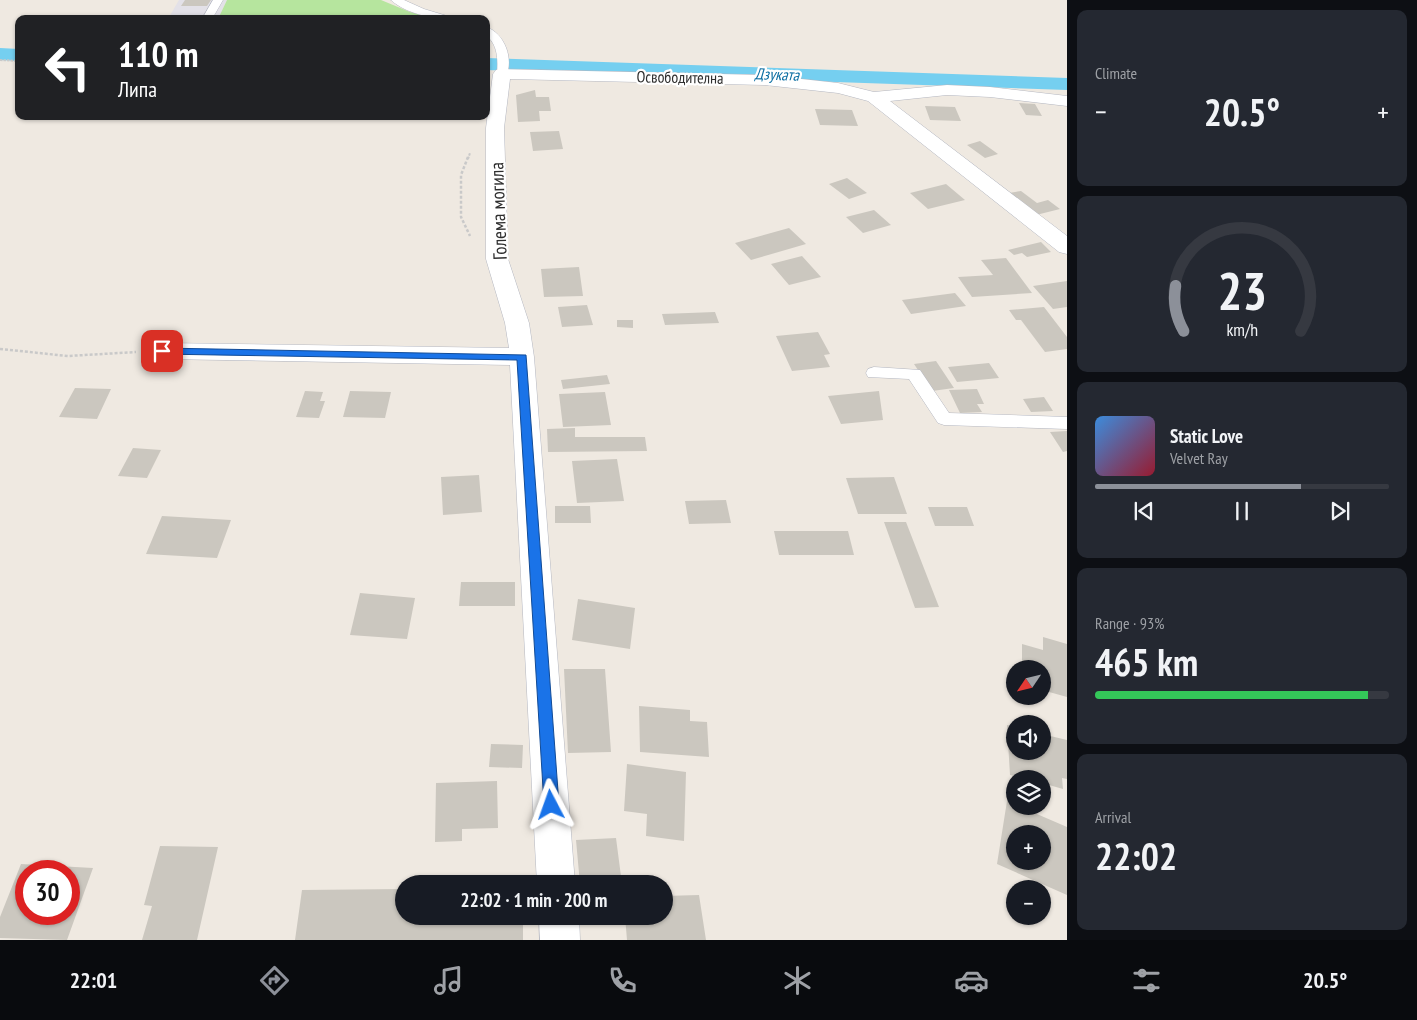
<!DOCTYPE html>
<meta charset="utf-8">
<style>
:root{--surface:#171b24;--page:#242831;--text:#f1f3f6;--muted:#9ea1a6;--line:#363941;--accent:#8c9099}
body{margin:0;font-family:"PT Sans Narrow",sans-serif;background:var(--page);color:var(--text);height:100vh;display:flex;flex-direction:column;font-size:19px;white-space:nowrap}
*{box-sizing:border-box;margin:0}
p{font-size:16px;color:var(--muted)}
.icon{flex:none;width:28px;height:28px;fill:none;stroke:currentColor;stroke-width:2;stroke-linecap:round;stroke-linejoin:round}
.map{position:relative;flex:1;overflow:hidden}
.details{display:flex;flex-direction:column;gap:10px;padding:10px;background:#0d0f14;width:350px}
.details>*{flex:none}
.guide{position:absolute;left:15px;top:15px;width:475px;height:105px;border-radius:10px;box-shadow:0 1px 4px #0004;background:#202124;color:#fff;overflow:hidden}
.needle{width:32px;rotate:235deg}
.controls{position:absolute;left:1006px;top:660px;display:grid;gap:10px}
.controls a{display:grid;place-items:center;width:45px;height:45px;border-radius:50%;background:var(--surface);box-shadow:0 1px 4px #0004;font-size:25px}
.speed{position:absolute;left:15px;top:860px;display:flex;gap:10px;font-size:25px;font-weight:700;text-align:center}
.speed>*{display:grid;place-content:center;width:65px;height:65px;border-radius:50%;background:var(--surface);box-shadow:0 1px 4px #0004;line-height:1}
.speed .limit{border:8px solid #d22;background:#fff;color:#111}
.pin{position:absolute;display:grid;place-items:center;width:42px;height:42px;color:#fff;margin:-21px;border-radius:10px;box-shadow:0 2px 8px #0006}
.me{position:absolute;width:55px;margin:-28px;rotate:356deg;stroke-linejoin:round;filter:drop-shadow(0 0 4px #0008)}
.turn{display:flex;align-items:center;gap:18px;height:105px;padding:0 20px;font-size:22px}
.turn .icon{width:65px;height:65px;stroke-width:2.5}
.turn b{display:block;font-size:35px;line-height:42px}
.big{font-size:38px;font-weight:700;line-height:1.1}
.details .tile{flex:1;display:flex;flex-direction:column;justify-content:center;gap:8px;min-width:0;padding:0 18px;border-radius:10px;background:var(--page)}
.details .dial{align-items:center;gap:0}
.dial svg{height:130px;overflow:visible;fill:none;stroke:var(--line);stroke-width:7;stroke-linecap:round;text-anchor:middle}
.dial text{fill:var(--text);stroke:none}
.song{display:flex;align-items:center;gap:15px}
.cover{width:60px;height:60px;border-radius:8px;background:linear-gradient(135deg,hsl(210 70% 55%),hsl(350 70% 35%))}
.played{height:5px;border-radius:2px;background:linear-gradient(90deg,var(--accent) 70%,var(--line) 70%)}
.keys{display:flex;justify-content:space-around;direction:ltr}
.heat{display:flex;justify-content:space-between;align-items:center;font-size:28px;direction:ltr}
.charge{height:8px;border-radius:4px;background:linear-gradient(90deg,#34c759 93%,var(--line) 0)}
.trip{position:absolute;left:395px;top:875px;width:278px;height:50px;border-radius:25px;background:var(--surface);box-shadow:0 1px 4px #0004;font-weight:700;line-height:50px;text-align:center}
.dock{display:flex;height:80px;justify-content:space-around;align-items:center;background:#090b0e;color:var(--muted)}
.dock .icon{width:35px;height:35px}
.dock .on{color:var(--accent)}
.dock b{font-size:22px;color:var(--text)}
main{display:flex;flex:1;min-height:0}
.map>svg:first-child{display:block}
.industrial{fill:#e3e1e8}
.green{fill:#b6e59e}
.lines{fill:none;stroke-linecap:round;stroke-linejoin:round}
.canal{fill:#75cff0;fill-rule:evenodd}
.building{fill:#cbc7bf;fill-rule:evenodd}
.lane-casing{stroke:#b4b7c1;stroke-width:1}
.street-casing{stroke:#b4b7c1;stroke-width:1}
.path-far1{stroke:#c9c9c9;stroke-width:2;stroke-dasharray:2.5 1;stroke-linecap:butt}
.path{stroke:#c9c9c9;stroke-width:2.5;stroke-dasharray:3 2;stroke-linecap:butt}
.lane{fill:#fff;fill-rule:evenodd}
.street{fill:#fff;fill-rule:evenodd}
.route{fill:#1a73e8;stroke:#114b97}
.labels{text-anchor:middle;stroke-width:4.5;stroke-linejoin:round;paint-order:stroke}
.far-water-label{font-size:16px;font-style:italic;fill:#0d6fa3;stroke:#fff}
.far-street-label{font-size:16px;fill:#2e2e2e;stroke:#fff}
.street-label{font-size:19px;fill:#2e2e2e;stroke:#fff}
</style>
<main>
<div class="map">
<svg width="1067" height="940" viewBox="0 0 1067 940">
<rect width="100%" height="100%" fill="#efe9e1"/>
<!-- industrial -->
<path class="industrial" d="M179,0H227L218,19H168Z"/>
<!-- green -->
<path class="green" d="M227,0H381L410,12L438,19H218Z"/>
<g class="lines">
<!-- canal -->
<path class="canal" d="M0,48L19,49V61L0,60Z
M486,58L1067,78V90L486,70Z"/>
</g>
<!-- building -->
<path class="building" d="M185,0H211L207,6H181Z
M535,90L536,97H549L551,111H539L540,121L518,122L516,95Z
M1019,103L1035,104L1042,116L1026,115Z
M925,106L955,107L961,121L930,120Z
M815,109L852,110L858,126L820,125Z
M559,131L563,149L533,151L530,132Z
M980,141L998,154L985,158L967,145Z
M847,178L867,193L849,199L829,184Z
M946,184L965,200L928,209L910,193Z
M1021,191L1037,203L1048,200L1060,209L1036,215L1009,193Z
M874,210L891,225L863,233L846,217Z
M789,228L806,244L751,260L735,243Z
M1041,242L1051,252L1027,257L1022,253L1014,255L1008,250Z
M802,256L821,277L789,285L771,264Z
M1006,258L1032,293L972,297L958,277L993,275L981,260Z
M579,267L583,296L544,297L541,269Z
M1067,281V307L1053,309L1033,286Z
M955,293L966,306L911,314L902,300Z
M587,305L593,325L562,327L558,307Z
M1044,307L1067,337V349L1045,352L1021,320H1016L1009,310Z
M715,312L719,323L665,325L662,314Z
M617,320H633V328L617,327Z
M818,332L830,354L824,355L830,367L792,371L776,336Z
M936,361L954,388L932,391L914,364Z
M989,363L999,378L957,382L948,367Z
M607,375L610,384L563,389L561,380Z
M75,388L111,389L97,419L59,417Z
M977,389L984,404H977L982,412L960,413L949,390Z
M305,391L323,392L320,401H325L319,418L296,417Z
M350,391L391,392L385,418L343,417Z
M879,391L883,420L841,424L828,396Z
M605,392L611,425L563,427L559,394Z
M1044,397L1053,411L1031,412L1023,399Z
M575,428V437H645L647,451L548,452L547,429Z
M1067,431V451L1063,452L1050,432Z
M133,448L161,450L147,478L118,476Z
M617,459L624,501L577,503L572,461Z
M479,475L482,512L443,515L441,477Z
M894,477L907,514H858L846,478Z
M726,500L731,523L689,524L685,501Z
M555,506H590L591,523H555Z
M928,507H967L974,526H935Z
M162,516L231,520L217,558L146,554Z
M884,522H906L939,607L915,608Z
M774,531H848L854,555H779Z
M461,582H515V606H459Z
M360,593L415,598L407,639L350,635Z
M578,599L635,608L630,649L572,640Z
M1043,637L1067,644V697L1042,690V669H1022V644L1043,650Z
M564,669H605L611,752L568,753Z
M639,706L690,710V721L707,722L709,757L640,752Z
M1007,725L1015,727V751H1042V734L1067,740V779L1062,778L1063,789L1042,783V779H1026L1010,775Z
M491,744L523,745L522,768L489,767Z
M627,764L686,772L684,841L646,836L647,814L624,811Z
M497,781L498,828L462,829V841L435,842L436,783Z
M1007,801L1067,827V895L997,864ZM1015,834H1042V861H1015Z
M616,838L622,884H580L576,840Z
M160,846L218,847L197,940H142L152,906L144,905Z
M21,864L93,868L67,940L0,938V917ZM26,871H69V914H26Z
M404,889V916H523V940H295L302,890Z
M699,895L706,940H627L625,916H664V896Z"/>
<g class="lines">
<defs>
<path id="lane" d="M213,0H223L212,19H202Z
M391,0H404L424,9L457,19C436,19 407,15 391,0Z
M486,27C505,33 514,60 506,76L502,77L497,74C498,59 498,45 486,35Z
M874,367L920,370L949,413L1067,417V429L944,425L938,423L909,379L868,377L866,373L868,369Z"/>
<path id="street" d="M502,69L765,75L838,83L874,92L947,85L990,87L1067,96V106L990,97L947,95L890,101L1067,236V254L1059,252L868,101L838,93L765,85L510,79L504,128L508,259L529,323L534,357L575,884H537L510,365L162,359L153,357L150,351L153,345L162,343L509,348L505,323L486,259V128L493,74L496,70Z
M539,916H579L580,940H540Z"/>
</defs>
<!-- lane casing -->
<use href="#lane" class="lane-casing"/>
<!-- street casing -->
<use href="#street" class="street-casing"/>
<!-- path-far1 -->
<path class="path-far1" d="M0,60L19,61
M468,159L470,153"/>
<!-- path -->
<path class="path" d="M468,157L461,175V217L470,236
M0,349L68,356L136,352"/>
<!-- lane -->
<use href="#lane" class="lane"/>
<!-- street -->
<use href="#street" class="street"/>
</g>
<!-- route -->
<path class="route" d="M162,348L526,355L559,805L557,810L551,812L546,810L544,805L517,360L159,354L157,351Z"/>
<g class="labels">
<!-- far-water labels -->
<g class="far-water-label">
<text transform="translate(777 74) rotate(2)" y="6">Дзуката</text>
</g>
<!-- far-street labels -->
<g class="far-street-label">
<text transform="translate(680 77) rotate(1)" y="6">Освободителна</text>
</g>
<!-- street labels -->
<g class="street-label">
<text transform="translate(498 211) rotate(-92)" y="7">Голема могила</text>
</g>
</g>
</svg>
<div class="controls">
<a><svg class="needle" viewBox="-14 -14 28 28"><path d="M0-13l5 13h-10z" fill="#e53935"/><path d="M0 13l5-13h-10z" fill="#9ea1a6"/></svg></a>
<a><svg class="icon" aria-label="sound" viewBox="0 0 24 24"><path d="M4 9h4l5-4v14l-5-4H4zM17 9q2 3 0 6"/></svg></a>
<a><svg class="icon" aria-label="layers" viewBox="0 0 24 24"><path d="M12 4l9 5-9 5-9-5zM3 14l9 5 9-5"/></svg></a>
<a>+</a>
<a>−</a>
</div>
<div class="speed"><div class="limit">30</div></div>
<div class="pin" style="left:162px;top:351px;background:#d93025"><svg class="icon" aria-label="arrive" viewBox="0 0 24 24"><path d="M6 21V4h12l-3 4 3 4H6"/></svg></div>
<svg class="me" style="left:551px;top:805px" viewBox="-20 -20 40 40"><path d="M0-17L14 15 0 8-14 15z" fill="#1a73e8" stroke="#fff" stroke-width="4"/></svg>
<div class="trip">22:02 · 1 min · 200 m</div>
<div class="guide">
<div class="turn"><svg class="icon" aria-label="left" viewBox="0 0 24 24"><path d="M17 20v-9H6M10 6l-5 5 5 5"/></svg><div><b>110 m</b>Липа</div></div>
</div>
</div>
<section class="details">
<div class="tile"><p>Climate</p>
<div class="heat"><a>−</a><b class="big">20.5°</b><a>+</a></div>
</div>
<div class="tile dial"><svg viewBox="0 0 100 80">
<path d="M14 69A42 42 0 1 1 86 69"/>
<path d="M14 69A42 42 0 0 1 9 41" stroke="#8c9099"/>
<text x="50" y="56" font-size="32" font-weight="700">23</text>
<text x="50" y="72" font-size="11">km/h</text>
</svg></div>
<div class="tile">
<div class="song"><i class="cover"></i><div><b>Static Love</b><p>Velvet Ray</p></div></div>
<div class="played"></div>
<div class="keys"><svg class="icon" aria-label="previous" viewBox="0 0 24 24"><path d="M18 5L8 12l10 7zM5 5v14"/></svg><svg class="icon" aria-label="pause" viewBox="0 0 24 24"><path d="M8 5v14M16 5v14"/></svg><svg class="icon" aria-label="next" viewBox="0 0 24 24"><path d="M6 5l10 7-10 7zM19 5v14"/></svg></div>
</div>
<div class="tile"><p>Range · 93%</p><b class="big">465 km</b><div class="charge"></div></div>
<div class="tile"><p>Arrival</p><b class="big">22:02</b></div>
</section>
</main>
<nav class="dock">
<b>22:01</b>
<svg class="icon on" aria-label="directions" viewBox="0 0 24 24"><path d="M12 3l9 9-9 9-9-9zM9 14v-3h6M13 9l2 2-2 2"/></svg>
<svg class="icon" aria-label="music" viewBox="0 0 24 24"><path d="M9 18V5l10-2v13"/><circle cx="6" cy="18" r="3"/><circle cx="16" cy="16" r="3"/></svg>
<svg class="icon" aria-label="phone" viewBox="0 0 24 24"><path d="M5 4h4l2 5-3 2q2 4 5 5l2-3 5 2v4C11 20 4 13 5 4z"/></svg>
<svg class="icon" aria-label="climate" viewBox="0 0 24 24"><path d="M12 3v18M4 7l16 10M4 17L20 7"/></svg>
<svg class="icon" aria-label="car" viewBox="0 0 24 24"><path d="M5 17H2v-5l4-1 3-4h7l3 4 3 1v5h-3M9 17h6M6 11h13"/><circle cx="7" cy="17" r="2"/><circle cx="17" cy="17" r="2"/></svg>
<svg class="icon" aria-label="filters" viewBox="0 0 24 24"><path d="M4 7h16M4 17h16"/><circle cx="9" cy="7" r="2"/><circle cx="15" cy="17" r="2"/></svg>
<b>20.5°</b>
</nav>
